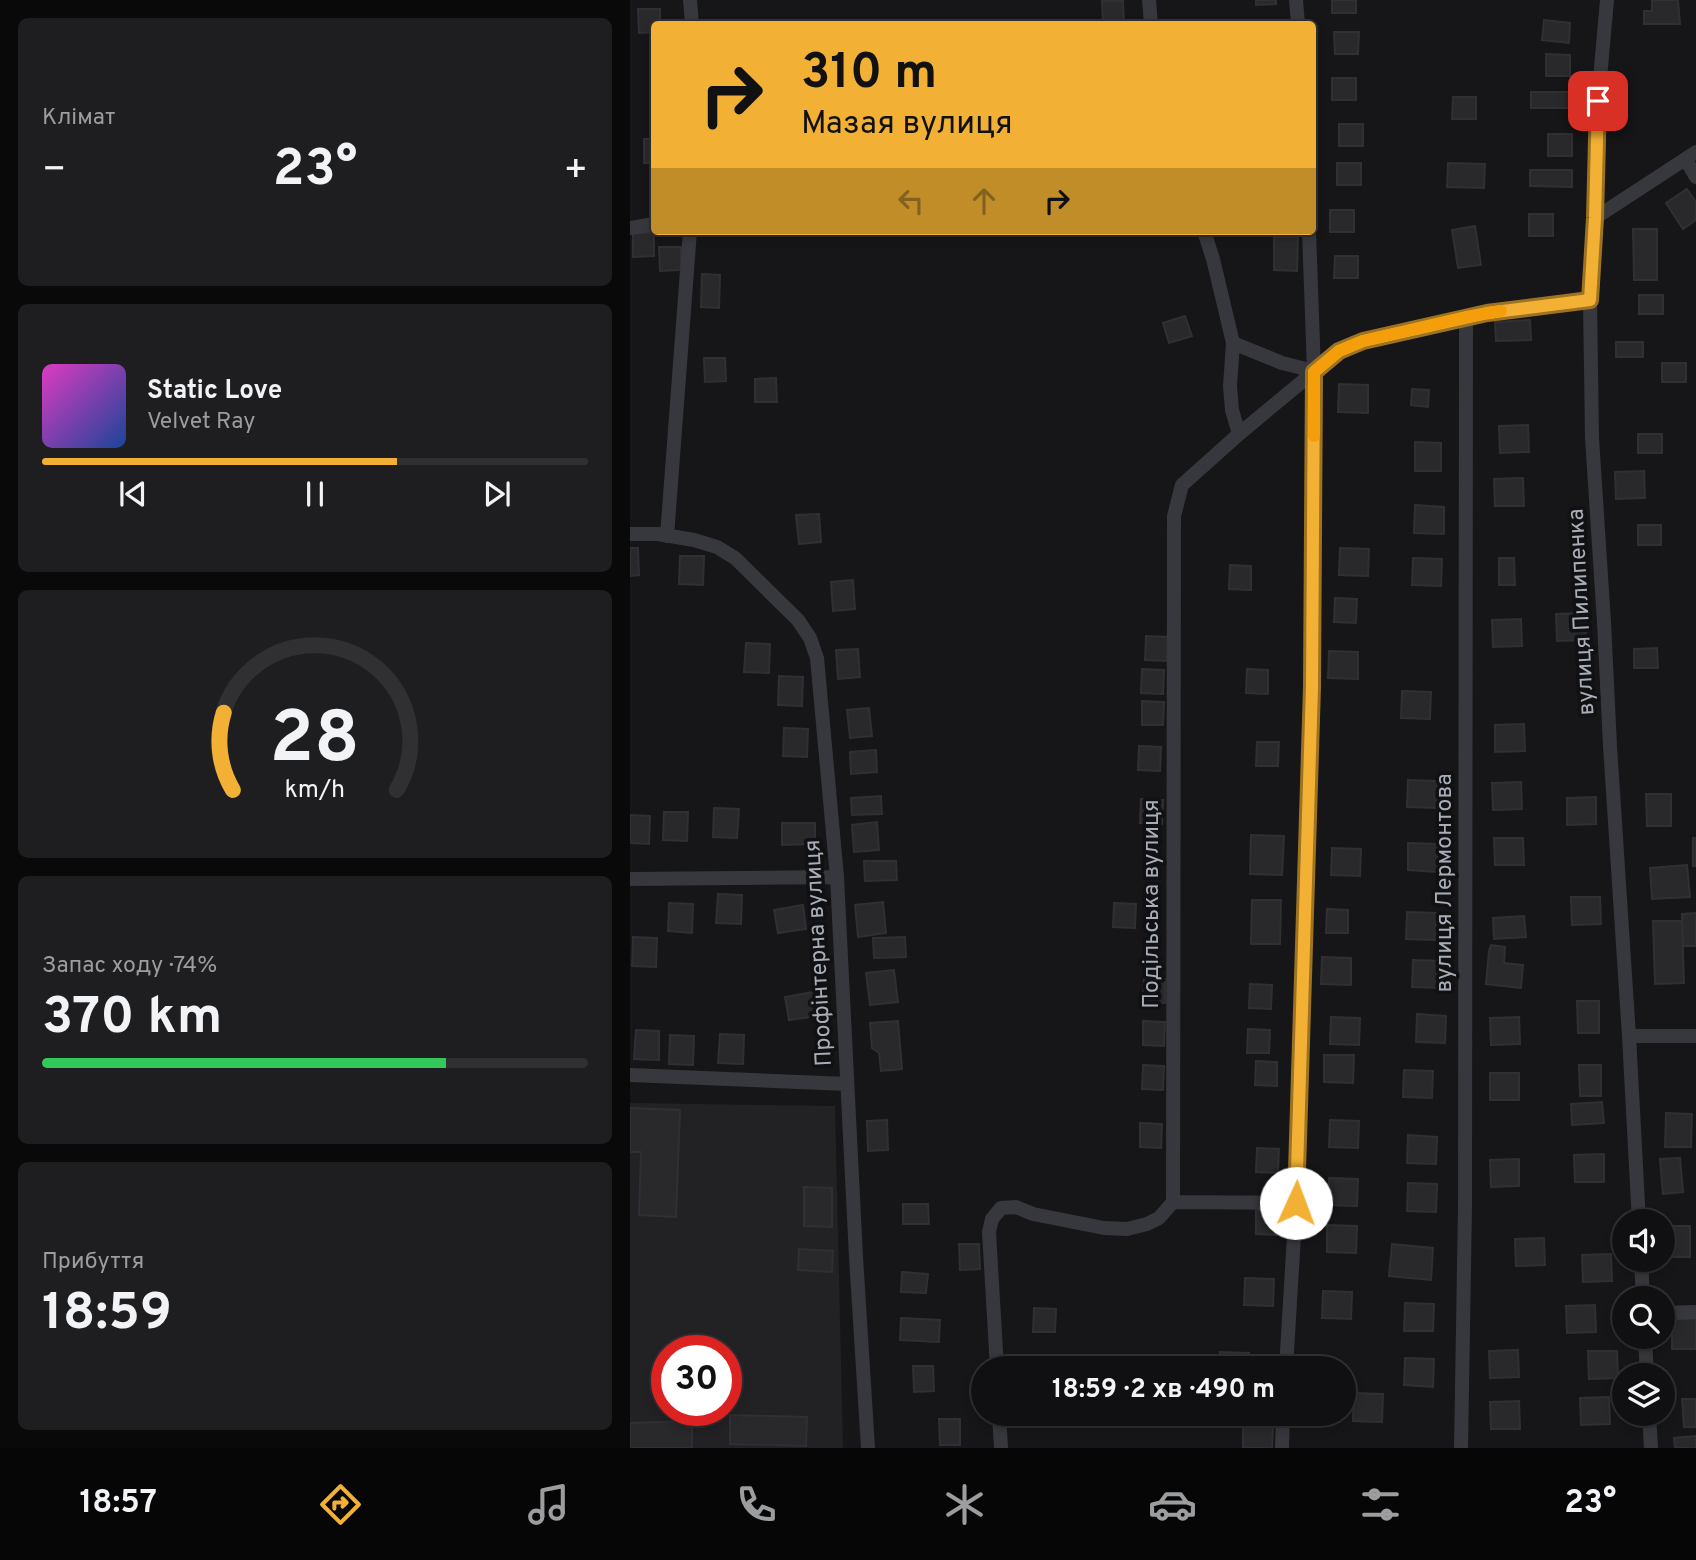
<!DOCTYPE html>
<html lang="uk">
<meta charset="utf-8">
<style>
:root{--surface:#101012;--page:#1e1e20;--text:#f1f3f6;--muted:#9c9d9f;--line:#303032;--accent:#f2b134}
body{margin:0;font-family:Overpass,sans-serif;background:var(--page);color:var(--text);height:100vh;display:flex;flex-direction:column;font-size:26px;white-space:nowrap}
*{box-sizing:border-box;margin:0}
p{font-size:23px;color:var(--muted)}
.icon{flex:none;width:38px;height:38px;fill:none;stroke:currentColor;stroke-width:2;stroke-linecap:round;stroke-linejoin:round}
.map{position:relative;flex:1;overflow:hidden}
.panel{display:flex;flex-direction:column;gap:18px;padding:18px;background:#09090a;width:630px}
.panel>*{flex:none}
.guide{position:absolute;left:21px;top:21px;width:665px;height:214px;border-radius:7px;box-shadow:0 4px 10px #0003,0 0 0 2px var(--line);background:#f2b134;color:#111;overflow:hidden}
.tools{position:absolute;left:982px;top:1209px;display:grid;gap:14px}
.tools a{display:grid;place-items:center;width:63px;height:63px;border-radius:50%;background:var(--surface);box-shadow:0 4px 10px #0003,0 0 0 2px var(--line);font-size:35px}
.speed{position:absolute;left:21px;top:1335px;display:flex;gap:14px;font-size:35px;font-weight:700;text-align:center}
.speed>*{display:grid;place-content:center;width:91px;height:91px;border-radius:50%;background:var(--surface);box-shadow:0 4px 10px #0003,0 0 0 2px var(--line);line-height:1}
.speed .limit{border:10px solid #d22;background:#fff;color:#111}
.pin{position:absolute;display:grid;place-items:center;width:60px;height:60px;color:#fff;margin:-30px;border-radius:14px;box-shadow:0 4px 10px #0006}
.me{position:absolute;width:77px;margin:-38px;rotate:2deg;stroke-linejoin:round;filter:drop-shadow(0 0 5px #0008)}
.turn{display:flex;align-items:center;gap:24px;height:147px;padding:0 35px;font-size:32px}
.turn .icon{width:91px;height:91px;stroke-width:2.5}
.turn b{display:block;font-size:49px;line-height:60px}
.lanes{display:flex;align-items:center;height:66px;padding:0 35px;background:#0003;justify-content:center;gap:35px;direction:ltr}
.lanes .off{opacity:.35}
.big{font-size:52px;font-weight:700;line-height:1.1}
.panel .widget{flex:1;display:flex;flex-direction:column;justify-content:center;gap:10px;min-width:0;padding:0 24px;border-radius:10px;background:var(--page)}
.panel .dial{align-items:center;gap:0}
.dial svg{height:182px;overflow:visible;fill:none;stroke:var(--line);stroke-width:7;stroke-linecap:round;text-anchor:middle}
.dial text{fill:var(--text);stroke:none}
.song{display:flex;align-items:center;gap:21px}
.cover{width:84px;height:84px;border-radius:10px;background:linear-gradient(135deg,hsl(310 70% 55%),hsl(220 70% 35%))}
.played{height:7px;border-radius:4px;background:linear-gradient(90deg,var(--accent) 65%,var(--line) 65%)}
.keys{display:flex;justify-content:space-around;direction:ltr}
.heat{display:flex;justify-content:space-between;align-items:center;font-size:38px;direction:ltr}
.charge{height:10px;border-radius:5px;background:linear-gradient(90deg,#34c759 74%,var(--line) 0)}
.trip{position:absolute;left:341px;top:1356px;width:385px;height:70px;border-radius:35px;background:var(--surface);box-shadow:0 4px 10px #0003,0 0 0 2px var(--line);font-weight:700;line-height:70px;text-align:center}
.dock{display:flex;height:112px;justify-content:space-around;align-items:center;background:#060607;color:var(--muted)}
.dock .icon{width:49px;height:49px}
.dock .selected{color:var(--accent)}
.dock b{font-size:32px;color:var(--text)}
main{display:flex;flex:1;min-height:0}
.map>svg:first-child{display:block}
.built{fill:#222225;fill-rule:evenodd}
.building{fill:#29292c;stroke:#303034;stroke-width:2}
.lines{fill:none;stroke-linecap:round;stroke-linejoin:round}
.minor{stroke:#37383d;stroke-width:14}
.route-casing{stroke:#9d7322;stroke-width:18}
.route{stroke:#f2b134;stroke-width:12}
.slow{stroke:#f59e0b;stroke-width:12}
.labels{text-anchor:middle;stroke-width:7;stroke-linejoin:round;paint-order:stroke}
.street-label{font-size:23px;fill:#a8adb8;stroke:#111113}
</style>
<main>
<section class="panel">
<div class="widget"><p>Клімат</p>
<div class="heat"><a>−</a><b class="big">23°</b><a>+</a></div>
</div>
<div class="widget">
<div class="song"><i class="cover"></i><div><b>Static Love</b><p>Velvet Ray</p></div></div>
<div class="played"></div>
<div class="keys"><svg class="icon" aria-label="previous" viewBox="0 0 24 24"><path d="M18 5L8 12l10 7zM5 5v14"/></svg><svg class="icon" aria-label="pause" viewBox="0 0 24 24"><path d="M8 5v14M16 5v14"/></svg><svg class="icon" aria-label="next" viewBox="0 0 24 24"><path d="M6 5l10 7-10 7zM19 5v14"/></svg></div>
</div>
<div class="widget dial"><svg viewBox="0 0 100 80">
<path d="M14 69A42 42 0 1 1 86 69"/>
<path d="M14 69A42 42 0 0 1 10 35" stroke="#f2b134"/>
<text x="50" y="56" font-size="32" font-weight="700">28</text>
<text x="50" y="72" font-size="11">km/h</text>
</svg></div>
<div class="widget"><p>Запас ходу · 74%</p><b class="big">370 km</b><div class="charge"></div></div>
<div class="widget"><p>Прибуття</p><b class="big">18:59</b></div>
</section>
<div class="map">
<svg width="1066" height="1448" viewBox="0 0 1066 1448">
<rect width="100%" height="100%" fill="#161618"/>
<!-- built -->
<path class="built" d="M0,1103L205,1106L213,1448H0ZM37,1351H96V1410H37Z"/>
<!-- building -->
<path class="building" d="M626,0H646V4L626,5Z
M702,0H726V13H702Z
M1022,0H1048L1050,24H1014V11H1022Z
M472,1H493L494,24H473Z
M8,9H30V24H24V32L9,33Z
M914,20L940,23L939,43L912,40Z
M704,32H729L728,54H705Z
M916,54L940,55V76H916Z
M702,78H726V100H702Z
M901,92H943V108H901Z
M823,97H846V119H822Z
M709,124H733V146H709Z
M918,134H942V156H918Z
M14,139H24V163H14Z
M707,163H731V185H707Z
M818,163L855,164L854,188L817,187Z
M900,170H942V187L900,186Z
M1057,189L1066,202V220L1053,229L1036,203Z
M700,210H724V232H700Z
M899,214H923V236H899Z
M845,226L851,265L828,268L822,230Z
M1003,229H1027V280H1004Z
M3,233H24V256L3,257Z
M644,237H668L667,271L644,270Z
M29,247H51V270L30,271Z
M705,256H728V278H704Z
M72,274L90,275L89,308L71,307Z
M1009,295H1033V314H1009Z
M555,316L562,336L539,343L533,323Z
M900,320L901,340L866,341L865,322Z
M986,342H1013V357H986Z
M74,358H95L96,381L75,382Z
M1032,363H1056V382H1032Z
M146,378L147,402H125V379Z
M709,384L738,385V413L708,412Z
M782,389L799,390L798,407L781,405Z
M898,425L899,452L870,453L869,426Z
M1008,434H1032V453H1008Z
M785,442L811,443V471H785Z
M1014,471L1015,498L986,499L985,472Z
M893,478L894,506H865L864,479Z
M785,505L814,507V534L784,533Z
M189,514L191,542L169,544L166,515Z
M1008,525H1031V545H1008Z
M0,548H8L9,575L0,576Z
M710,548L739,549L738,576L709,575Z
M50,556H74L73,585L49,584Z
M783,558L812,559L811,586L782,585Z
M869,558H884L885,585H869Z
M600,565L621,566V590L599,589Z
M223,580L225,609L203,611L201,582Z
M705,598L727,599L726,623L704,622Z
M955,613L956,640L927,641L926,614Z
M891,619L892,646L863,647L862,620Z
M516,636L538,637L537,661L515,660Z
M116,643L140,644L139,673L114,672Z
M1027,648L1028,668H1004V649Z
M228,649L230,677L208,679L206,650Z
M699,651L728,652V679L698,678Z
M512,669L534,670L533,694L511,693Z
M617,669L638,670V694L616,693Z
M149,676L173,677L172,706L148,705Z
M772,691L801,692L800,719L771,718Z
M512,701L534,702L533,725H512Z
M239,708L242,736L220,738L217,710Z
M894,724L895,751L865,752V725Z
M154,728L178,729L177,757L153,756Z
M627,742H649L648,766H626Z
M509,746L531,747L530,771L508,770Z
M246,750L247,772L221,774L220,752Z
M778,780L807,781V808L777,807Z
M891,782L892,809L863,810L862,783Z
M1016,794H1041V826H1017Z
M251,796L252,814L222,815L221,798Z
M966,797V824L937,825V798Z
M511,799L533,800L532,824L510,823Z
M84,808L109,809L107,838L83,837Z
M34,812H58L57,841L33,840Z
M0,815L20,816L19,844L0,843Z
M247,822L249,850L224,852L222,825Z
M152,823H185V844L152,845Z
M621,835L654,836L652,875L620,874Z
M864,838H893L894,865H865Z
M1063,838H1066V866H1063Z
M778,843L808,844L807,872L778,870Z
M702,848L731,849L730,876L701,875Z
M234,861H266L267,880L235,881Z
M1057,865L1060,897L1022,899L1020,868Z
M88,894L112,895L111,924L86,923Z
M941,897H970L971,924L942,925Z
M622,900H651L650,944H621Z
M253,902L256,933L228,937L225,905Z
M39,903L63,904L62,933L38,931Z
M484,903L506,904L505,928L483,927Z
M173,905L176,929L148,933L144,910Z
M697,909L718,910V933H696Z
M777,912L806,913L805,940L776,939Z
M1066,913V946H1053L1052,914Z
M894,916L896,937L864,939L863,918Z
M1023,921H1052L1054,983L1025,984Z
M3,937L27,938L26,967L2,966Z
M275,937L276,957L244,958L243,938Z
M861,945L875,947L874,963L893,965L891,988L856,984L859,951Z
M692,957L721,958V985L691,984Z
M783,960L812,961L811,988L782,987Z
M264,970L268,1002L240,1005L236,973Z
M514,978L535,979V1003L513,1002Z
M620,984L642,985L641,1009L619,1008Z
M183,992L187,1016L159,1020L155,997Z
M947,1001H969V1033H948Z
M787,1014L816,1016L815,1043L786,1042Z
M701,1017L730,1018L729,1045L700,1044Z
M889,1017L890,1044L861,1045L860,1018Z
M268,1021L272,1069L251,1071L249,1053L242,1048L240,1023Z
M513,1021L535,1022L534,1046L513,1045Z
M618,1029L640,1030L639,1053H617Z
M6,1030L29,1031V1060L4,1059Z
M90,1034L114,1035L113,1064L88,1063Z
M40,1035L64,1036L63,1065L39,1064Z
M694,1055H724L723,1083L694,1082Z
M626,1061L647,1062V1086L625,1085Z
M513,1065L534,1066L533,1090L512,1089Z
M949,1065H971V1096H950Z
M774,1070L803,1071L802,1098L773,1097Z
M860,1073H889V1100H860Z
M972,1102L974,1123L942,1125L941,1104Z
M0,1108L50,1110L46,1217L9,1215L11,1152H0Z
M1036,1113L1062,1114L1061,1147H1035Z
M257,1120L258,1150L238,1151L237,1121Z
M700,1120L729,1121L728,1148L699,1147Z
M510,1123L532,1124L531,1148L510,1147Z
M778,1135L807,1137L806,1164L777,1163Z
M627,1148L649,1149L648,1173L626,1172Z
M974,1154V1182H945L944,1155Z
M1050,1158L1053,1192L1033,1194L1030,1159Z
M889,1159V1186L861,1187L860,1160Z
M699,1178L728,1179L727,1206L698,1205Z
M778,1183L807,1184L806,1212L777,1211Z
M174,1187L202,1188V1227L174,1226Z
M273,1204H298L299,1224H273Z
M626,1210L648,1211L647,1235L626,1234Z
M697,1225L727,1226L726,1253L697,1252Z
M1039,1226H1060V1257H1039Z
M914,1238L915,1265L886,1266L885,1239Z
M329,1244H349L350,1269L330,1270Z
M762,1244L803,1248L801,1280L759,1276Z
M169,1249L203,1251L202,1272L168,1270Z
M981,1254L982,1281L953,1282L952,1255Z
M272,1272L298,1274L296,1293L271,1292Z
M615,1278L644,1279L643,1306L614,1305Z
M693,1291L722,1292L721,1319L692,1318Z
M775,1303L804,1304L803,1331H774Z
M965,1305L966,1332L937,1333L936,1306Z
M404,1308L426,1309L425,1332H403Z
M271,1318L310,1320L309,1342L270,1340Z
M1042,1319H1066V1349H1042Z
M888,1350L889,1377L860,1378L859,1351Z
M958,1351H987L988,1378L959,1379Z
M590,1352L619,1353V1368H590Z
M775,1358L804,1359L803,1387L774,1385Z
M386,1360L408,1361V1368H386Z
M283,1366H303L304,1391L284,1392Z
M724,1393L753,1394L752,1422L723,1421Z
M979,1397L980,1424L951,1425L950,1398Z
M1052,1399H1066V1427H1054Z
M889,1401L890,1429H861L860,1402Z
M420,1414H442V1419L420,1418Z
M570,1414H592V1425L570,1424Z
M100,1415L177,1417L176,1446L100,1444Z
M309,1419H330V1445H310Z
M62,1421V1448H0V1423Z
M613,1426L643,1427L642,1448H613Z
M1066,1436V1448H1045L1044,1438Z"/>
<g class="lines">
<!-- minor -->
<path class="minor" d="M60,0L62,24
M519,0L521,24
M666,0L668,24
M977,0L968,101L965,218L960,300L962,438L974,622L980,746L999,1036L1009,1222
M1056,160L1066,177
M965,218L1066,152
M0,228L24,224
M574,231L583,259L603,343L600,386L602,410L609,434
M603,343L652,363L684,371
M0,534H28L64,540L87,547L105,558L168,620L180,638L187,658L207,877L226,1257L238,1448
M37,536L60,231
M0,879L207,877
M999,1036H1066
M0,1075L217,1084
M666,1203L543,1202L544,516L552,485L609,434L709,351L733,341L836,317L960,300
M1011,1260L1013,1298
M1032,1313L1066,1312
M1015,1337L1017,1376
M367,1368L359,1232L362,1219L371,1208L386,1207L403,1214L474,1228L497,1229L517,1224L529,1218L543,1202
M656,1368L666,1203L682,687L684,371L679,231
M369,1414L371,1448
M1019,1414L1021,1448
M652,1448L653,1414
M831,1448L835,1207L836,317"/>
</g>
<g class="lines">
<defs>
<path id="route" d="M666,1203L682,687L684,372L709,351L733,341L857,313L960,300L965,218L968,101"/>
</defs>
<!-- route casing -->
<use href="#route" class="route-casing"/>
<!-- route -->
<use href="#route" class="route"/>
<!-- slow -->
<path class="slow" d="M684,436V372L709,351L733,341L836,317L871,311"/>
</g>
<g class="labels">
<!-- street labels -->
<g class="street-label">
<text transform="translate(950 612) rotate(-93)" y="8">вулиця Пилипенка</text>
<text transform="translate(813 883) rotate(-90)" y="8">вулиця Лермонтова</text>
<text transform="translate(520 904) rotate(-90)" y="8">Подільська вулиця</text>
<text transform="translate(187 953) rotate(-93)" y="8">Профінтерна вулиця</text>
</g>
</g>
</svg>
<div class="tools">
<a><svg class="icon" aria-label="sound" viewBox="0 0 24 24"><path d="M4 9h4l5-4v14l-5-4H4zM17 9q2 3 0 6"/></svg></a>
<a><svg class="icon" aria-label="search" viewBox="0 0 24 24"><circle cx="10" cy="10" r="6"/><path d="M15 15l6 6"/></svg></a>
<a><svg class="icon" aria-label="layers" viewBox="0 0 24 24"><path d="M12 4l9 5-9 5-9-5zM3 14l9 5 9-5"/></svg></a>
</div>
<div class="speed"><div class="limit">30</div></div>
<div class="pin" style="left:968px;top:101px;background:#d93025"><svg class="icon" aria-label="arrive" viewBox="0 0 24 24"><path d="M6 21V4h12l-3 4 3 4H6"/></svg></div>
<svg class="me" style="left:666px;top:1203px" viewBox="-20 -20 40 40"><circle r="19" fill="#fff"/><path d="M0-13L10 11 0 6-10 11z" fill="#f2b134"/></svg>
<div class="trip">18:59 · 2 хв · 490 m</div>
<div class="guide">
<div class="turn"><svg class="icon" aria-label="right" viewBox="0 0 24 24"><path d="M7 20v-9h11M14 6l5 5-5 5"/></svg><div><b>310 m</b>Мазая вулиця</div></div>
<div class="lanes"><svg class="icon off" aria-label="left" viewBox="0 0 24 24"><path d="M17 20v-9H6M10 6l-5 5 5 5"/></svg><svg class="icon off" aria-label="ahead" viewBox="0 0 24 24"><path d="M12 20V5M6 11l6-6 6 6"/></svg><svg class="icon" aria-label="right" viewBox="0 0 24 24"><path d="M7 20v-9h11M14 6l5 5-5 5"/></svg></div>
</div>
</div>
</main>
<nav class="dock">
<b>18:57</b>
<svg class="icon selected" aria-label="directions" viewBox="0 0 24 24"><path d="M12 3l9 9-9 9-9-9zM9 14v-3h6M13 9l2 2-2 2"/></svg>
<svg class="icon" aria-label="music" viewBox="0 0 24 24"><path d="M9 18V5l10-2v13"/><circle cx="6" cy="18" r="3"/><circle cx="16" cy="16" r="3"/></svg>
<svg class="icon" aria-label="phone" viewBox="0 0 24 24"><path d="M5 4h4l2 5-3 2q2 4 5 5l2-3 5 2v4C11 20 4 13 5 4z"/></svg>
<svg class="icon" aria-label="climate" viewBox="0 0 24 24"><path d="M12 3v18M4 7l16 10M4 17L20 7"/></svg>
<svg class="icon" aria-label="car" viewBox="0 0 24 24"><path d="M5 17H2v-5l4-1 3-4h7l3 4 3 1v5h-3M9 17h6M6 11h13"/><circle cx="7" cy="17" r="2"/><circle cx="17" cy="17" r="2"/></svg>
<svg class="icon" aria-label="filters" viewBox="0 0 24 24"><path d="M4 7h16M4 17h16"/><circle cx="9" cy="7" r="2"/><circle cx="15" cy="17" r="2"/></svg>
<b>23°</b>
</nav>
